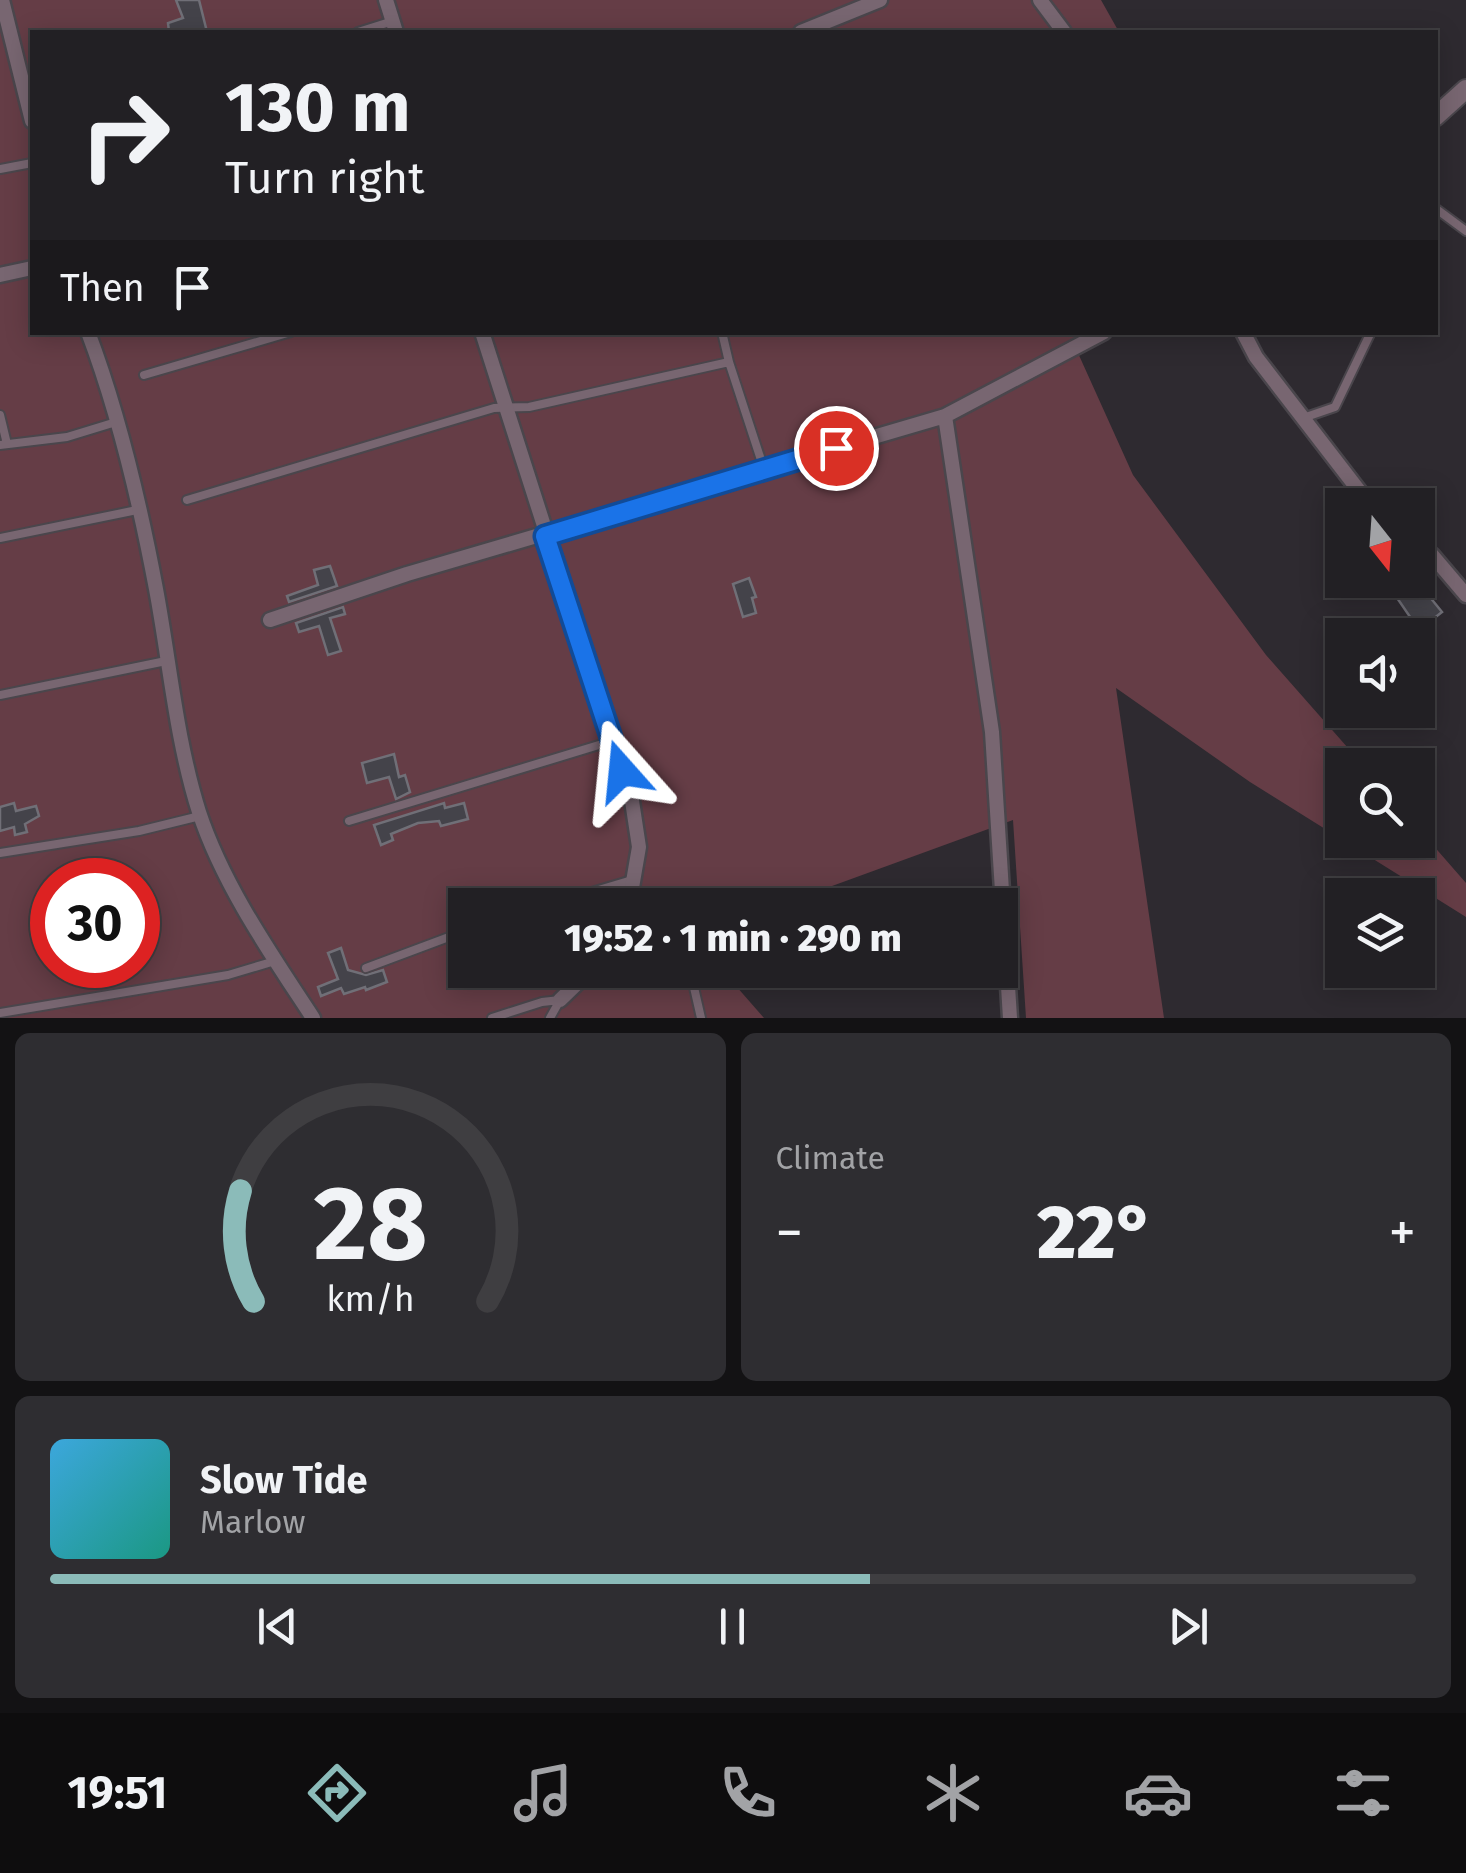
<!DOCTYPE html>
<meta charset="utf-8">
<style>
:root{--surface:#222024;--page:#2e2d31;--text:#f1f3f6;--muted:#a2a3a6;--line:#3f3e41;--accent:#8bbbb9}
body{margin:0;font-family:"Fira Sans",sans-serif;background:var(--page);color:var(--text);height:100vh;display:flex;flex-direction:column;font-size:38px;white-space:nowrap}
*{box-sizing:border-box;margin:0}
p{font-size:32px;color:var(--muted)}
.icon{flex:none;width:55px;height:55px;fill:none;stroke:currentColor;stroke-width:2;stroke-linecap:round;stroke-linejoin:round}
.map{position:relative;height:1018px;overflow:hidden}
.side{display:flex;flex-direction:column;gap:15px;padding:15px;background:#131214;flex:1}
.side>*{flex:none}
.hud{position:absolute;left:30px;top:30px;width:1408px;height:305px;border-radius:0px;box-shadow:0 5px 25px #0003,0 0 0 2px var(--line);background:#222024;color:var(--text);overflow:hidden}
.needle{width:65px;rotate:163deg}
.tools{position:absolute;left:1325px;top:488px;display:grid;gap:20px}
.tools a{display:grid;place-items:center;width:110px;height:110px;border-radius:0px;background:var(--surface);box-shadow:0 5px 25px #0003,0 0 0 2px var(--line);font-size:50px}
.speed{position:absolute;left:30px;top:858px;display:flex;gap:20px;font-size:50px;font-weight:700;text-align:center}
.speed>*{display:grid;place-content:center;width:130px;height:130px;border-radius:50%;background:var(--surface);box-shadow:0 5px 25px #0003,0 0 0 2px var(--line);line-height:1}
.speed .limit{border:15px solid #d22;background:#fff;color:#111}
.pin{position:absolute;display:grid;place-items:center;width:85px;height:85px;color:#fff;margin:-42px;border:5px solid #fff;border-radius:50%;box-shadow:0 2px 10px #0007}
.me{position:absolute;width:110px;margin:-55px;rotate:342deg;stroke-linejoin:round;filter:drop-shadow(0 0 8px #0008)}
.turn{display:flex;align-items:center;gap:35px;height:210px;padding:0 30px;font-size:45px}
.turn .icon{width:130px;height:130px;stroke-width:2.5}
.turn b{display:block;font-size:70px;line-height:85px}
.then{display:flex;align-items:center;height:95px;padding:0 30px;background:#0003;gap:20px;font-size:38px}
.big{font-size:75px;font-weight:800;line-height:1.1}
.side .widget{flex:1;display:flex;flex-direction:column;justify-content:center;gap:15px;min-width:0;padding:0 35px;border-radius:15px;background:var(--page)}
.side .dial{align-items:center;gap:0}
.dial svg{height:260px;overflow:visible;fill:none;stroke:var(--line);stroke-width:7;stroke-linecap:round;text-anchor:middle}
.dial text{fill:var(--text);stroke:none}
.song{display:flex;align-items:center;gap:30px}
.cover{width:120px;height:120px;border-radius:15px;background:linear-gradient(135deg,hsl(200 70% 55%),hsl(170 70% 35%))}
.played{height:10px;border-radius:5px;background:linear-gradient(90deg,var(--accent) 60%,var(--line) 60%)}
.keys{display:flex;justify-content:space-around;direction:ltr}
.heat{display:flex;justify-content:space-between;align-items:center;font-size:55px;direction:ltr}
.side .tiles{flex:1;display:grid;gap:15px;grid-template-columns:1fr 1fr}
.widget:last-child{grid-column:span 2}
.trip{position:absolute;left:448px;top:888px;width:570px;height:100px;border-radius:0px;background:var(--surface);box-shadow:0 5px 25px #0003,0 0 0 2px var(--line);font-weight:800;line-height:100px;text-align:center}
.menu{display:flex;height:160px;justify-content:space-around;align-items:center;background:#0e0d0e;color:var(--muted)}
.menu .icon{width:70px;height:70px}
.menu .current{color:var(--accent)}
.menu b{font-size:45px;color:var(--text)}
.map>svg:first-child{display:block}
.green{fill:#653d46;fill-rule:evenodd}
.building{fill:#44434a;stroke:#706f77;stroke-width:2.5}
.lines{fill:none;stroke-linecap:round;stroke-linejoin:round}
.service-casing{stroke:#4a464c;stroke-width:12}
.minor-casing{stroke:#4a464c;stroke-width:19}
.tertiary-casing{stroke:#4a464c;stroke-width:22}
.service{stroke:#786671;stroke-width:8}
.minor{stroke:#786671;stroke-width:14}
.tertiary{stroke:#786671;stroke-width:18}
.route-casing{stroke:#114b97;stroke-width:25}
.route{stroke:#1a73e8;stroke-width:18}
</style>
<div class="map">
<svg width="1466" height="1018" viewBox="0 0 1466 1018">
<rect width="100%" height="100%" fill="#2e2a30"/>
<!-- green -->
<path class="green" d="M0,0H1101L1119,32H32V332L1089,333L1073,342L1133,475L1266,655L1363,765H1342V840H1418V828L1466,883V917L1250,782L1116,688L1164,1018H1026L1013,820L780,905H465V970H722L764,1018H0ZM52,880H138V965H52Z"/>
<!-- building -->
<path class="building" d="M176,0H199L207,32H169L168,23L183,18Z
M330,566L337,586L289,602L287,596L318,585L314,570Z
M749,578L756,597L752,598L756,613L743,617L733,584Z
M1408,580H1416L1442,612L1419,630L1393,592Z
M343,607L345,614L330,618L341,651L328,655L319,626L299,632L296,623Z
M394,754L399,777L405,775L410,792L396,799L389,777L367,783L362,763Z
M14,803L16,811L36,806L39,816L25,824L27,832L15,835L14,827L0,831V807Z
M444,803L445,808L464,803L468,819L441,826L439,821L418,823L391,834L393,840L381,845L374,825Z
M341,948L348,970L366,975L383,970L387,982L366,990L365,987L344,994L341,988L321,996L318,987L338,979L328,953Z"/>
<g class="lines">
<defs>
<path id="service" d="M358,32L393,21
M0,169L32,163
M1435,208L1466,231
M729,362L764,469
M144,375L291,332
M0,415L7,444
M1303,418L1335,407L1371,332
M0,445L67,437L116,422
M187,500L494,408L529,407L729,362L722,332
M0,538L137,510
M0,695L166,661
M349,821L612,741
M0,853L139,831L200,816
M548,905L632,880
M366,968L465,931
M690,970L701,1018
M0,1013L228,975L275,961
M492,1018L542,1002L560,1000
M550,1018L560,1000"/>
<path id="minor" d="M2,0L32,121
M386,0L396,32
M1040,0L1064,32
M801,32L880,0
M0,275L32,268
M88,332C119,414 140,504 156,589C170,664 176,739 199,812C223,885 271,954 313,1018
M482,332L632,801L639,847L629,905
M1243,332L1256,357L1370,505
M945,416L992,732L1010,1018
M1418,545L1432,555L1466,595
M270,620L407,574L945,416L1104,332
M560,1000L591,970"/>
<path id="tertiary" d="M1435,117L1466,89"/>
</defs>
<!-- service casing -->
<use href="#service" class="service-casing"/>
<!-- minor casing -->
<use href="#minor" class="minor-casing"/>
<!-- tertiary casing -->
<use href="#tertiary" class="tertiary-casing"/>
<!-- service -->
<use href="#service" class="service"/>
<!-- minor -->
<use href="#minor" class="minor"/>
<!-- tertiary -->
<use href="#tertiary" class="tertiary"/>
</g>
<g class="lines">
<defs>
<path id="route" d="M622,771L545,536L836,448"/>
</defs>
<!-- route casing -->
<use href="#route" class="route-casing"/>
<!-- route -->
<use href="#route" class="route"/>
</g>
</svg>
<div class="tools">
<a><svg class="needle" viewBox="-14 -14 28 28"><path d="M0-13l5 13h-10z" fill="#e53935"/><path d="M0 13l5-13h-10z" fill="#a2a3a6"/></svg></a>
<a><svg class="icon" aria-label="sound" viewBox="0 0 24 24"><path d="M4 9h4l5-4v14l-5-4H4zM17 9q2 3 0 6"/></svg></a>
<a><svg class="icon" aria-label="search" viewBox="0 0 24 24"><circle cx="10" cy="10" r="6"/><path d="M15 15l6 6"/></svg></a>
<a><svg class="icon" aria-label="layers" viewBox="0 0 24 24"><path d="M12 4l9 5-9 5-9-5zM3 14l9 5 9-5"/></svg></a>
</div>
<div class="speed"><div class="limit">30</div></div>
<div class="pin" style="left:836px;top:448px;background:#d93025"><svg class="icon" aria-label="arrive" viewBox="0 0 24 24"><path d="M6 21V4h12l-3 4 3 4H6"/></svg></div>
<svg class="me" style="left:622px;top:771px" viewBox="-20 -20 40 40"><path d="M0-17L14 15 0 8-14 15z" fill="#1a73e8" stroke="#fff" stroke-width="4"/></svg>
<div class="trip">19:52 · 1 min · 290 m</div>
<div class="hud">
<div class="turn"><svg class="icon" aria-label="right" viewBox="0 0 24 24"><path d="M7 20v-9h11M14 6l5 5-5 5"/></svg><div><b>130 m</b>Turn right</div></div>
<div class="then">Then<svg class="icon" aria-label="arrive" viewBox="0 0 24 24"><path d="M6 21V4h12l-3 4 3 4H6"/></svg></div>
</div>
</div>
<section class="side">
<div class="tiles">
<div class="widget dial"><svg viewBox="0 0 100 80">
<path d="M14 69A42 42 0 1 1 86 69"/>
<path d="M14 69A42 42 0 0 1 10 35" stroke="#8bbbb9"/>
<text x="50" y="56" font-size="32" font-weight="700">28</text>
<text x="50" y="72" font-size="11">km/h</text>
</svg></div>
<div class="widget"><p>Climate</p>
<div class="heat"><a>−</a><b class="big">22°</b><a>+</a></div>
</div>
<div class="widget">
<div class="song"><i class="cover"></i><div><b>Slow Tide</b><p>Marlow</p></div></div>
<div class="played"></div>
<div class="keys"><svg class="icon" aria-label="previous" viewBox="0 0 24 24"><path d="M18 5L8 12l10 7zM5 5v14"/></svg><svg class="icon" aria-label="pause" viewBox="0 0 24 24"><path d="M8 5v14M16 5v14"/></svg><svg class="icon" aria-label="next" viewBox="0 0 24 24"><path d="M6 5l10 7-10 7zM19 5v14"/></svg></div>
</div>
</div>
</section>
<nav class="menu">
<b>19:51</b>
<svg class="icon current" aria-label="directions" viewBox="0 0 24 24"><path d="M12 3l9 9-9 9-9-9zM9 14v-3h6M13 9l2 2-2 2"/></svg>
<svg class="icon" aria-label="music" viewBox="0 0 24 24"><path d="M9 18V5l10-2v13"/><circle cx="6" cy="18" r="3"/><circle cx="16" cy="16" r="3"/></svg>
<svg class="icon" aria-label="phone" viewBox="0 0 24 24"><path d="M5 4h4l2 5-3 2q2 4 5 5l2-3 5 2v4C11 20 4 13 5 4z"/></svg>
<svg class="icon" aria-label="climate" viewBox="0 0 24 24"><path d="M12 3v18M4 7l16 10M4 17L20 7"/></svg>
<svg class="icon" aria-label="car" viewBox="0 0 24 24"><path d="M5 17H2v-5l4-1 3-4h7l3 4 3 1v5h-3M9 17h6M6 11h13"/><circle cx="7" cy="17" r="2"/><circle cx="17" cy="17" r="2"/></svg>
<svg class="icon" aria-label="filters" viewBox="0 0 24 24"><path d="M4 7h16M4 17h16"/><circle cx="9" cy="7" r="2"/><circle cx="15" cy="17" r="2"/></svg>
</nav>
